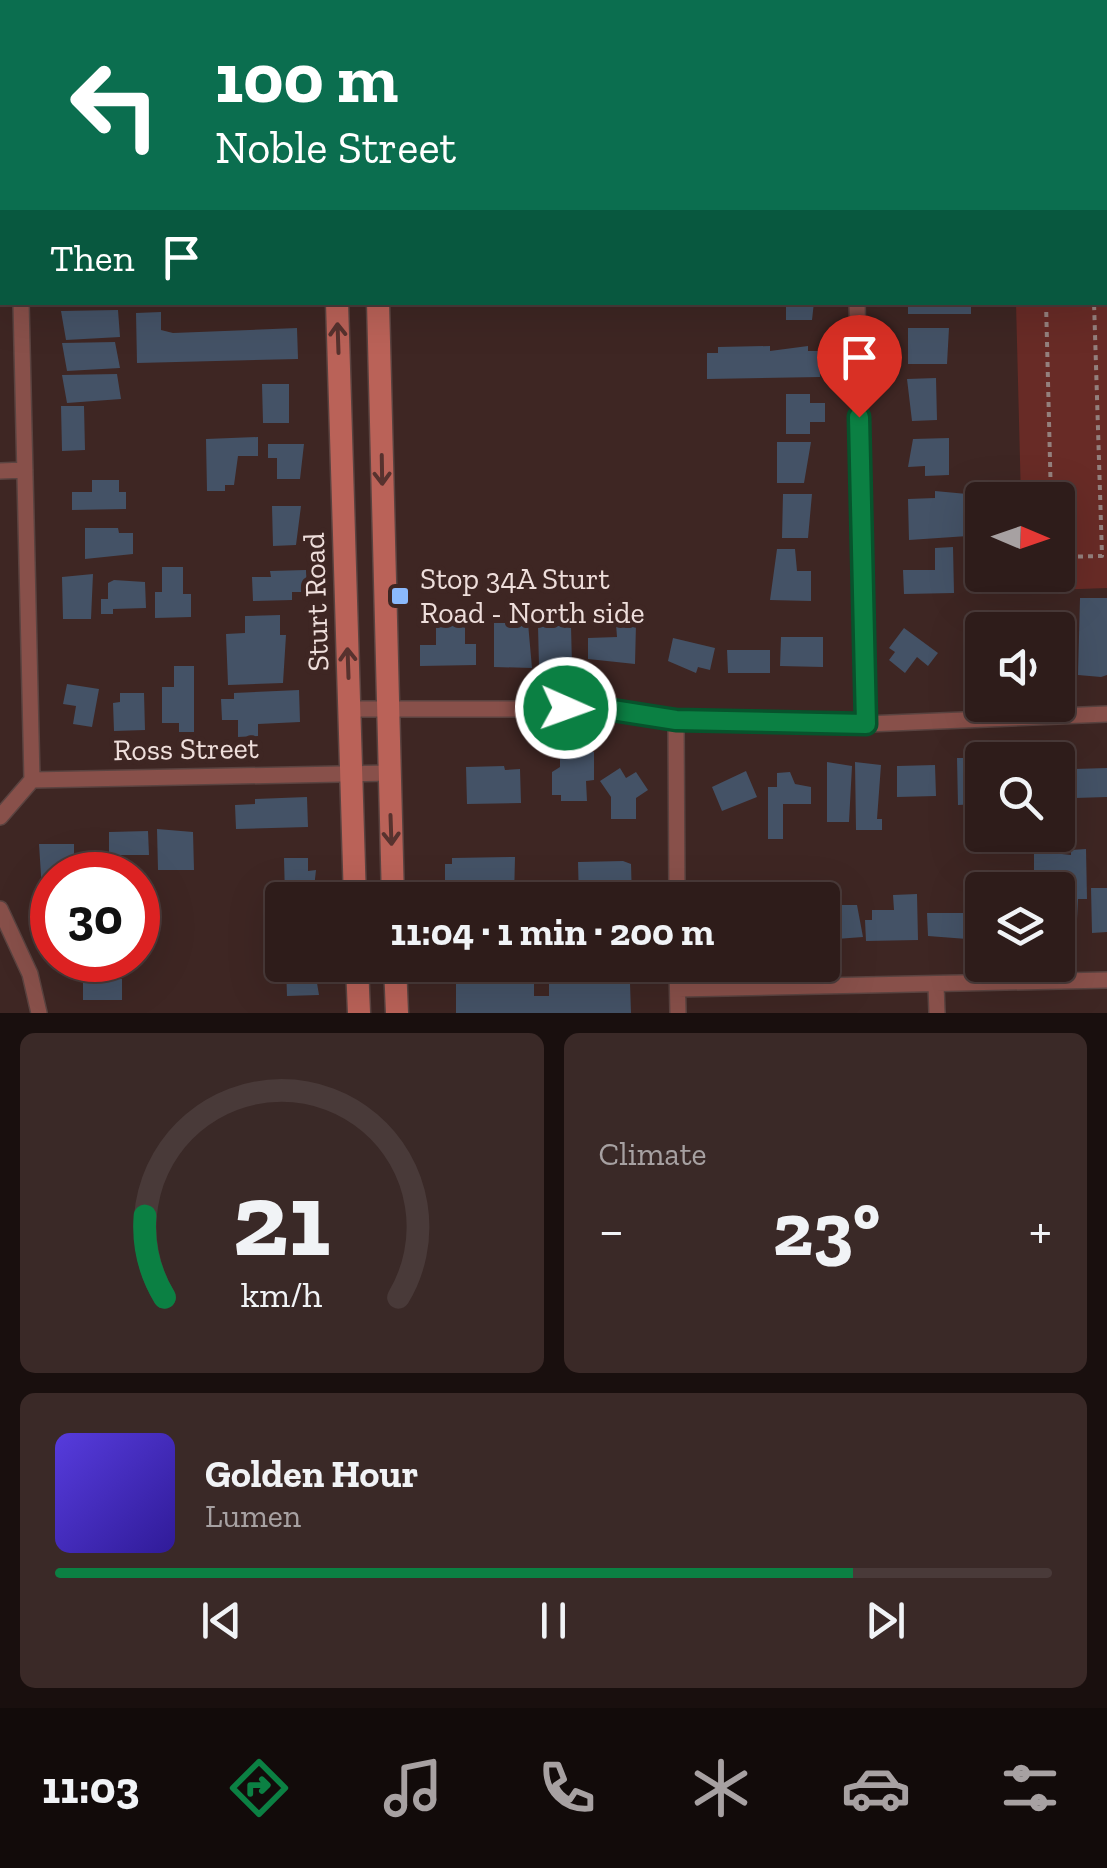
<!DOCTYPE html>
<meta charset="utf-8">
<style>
:root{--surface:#2e1c1a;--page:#3a2927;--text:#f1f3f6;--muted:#a7a1a2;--line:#493a39;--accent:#0b8043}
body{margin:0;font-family:"Zilla Slab",serif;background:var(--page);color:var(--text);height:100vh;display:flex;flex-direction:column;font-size:38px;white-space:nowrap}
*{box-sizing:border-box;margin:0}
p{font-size:32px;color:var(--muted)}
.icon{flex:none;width:55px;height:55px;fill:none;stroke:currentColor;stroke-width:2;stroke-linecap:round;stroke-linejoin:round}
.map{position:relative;height:1013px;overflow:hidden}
.drawer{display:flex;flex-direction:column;gap:20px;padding:20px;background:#190f0e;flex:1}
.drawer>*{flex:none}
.hud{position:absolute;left:0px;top:0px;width:1108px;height:305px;box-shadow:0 10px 40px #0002,0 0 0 2px var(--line);background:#0b6e4f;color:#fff;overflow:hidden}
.needle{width:65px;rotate:92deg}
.fabs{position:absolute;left:965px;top:482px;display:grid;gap:20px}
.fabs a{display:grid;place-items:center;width:110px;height:110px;border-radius:10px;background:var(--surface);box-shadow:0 10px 40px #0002,0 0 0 2px var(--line);font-size:50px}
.speed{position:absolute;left:30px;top:852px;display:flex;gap:20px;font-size:50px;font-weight:700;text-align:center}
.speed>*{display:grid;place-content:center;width:130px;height:130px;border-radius:50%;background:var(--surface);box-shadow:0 10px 40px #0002,0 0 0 2px var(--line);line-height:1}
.speed .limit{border:15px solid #d22;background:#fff;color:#111}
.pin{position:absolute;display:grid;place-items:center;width:85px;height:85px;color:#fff;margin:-102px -42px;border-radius:50% 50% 50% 0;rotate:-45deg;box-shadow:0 0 10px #0007}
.pin .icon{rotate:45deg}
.me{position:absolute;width:110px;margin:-55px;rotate:92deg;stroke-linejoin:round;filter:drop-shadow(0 0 8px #0008)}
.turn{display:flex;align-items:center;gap:35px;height:210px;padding:0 50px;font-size:45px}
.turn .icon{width:130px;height:130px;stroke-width:2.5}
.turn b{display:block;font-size:70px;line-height:85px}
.then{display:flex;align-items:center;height:95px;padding:0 50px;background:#0003;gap:20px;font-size:38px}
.big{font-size:75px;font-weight:800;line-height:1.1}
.drawer .widget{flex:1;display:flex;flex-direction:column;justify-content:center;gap:15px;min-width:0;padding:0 35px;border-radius:15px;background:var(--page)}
.drawer .dial{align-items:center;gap:0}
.dial svg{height:260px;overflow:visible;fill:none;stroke:var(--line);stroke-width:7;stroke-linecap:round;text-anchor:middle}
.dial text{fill:var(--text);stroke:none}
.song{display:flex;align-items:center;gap:30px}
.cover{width:120px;height:120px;border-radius:15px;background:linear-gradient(135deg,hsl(250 70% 55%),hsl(250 70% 35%))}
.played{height:10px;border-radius:5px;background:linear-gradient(90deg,var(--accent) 80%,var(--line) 80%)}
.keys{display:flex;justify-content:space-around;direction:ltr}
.heat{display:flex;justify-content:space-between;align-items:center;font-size:55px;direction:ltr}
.drawer .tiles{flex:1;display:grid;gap:20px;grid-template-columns:1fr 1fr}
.widget:last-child{grid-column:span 2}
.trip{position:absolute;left:265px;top:882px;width:575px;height:100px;border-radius:10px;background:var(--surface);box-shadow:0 10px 40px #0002,0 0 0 2px var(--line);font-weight:800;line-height:100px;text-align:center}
.dock{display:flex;height:160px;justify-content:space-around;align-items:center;background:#120b0a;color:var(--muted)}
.dock .icon{width:70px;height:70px}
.dock .active{color:var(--accent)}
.dock b{font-size:45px;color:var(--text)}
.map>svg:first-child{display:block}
.green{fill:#682b26}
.building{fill:#445266}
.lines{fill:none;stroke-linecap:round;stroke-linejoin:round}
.minor-casing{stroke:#5a4340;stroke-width:18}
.secondary-casing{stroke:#5a4340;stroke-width:25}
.path{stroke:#94807d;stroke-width:4;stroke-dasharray:5 5;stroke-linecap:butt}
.minor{stroke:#88504a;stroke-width:15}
.secondary{stroke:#ba6258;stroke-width:22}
.oneway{stroke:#57322e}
.route-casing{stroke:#07532c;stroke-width:25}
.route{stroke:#0b8043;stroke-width:18}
.poi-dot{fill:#8bb9fc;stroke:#3e2623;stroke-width:4}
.labels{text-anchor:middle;stroke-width:10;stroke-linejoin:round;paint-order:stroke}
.poi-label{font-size:30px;fill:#eededb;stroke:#3e2623;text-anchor:start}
.street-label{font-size:30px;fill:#eededb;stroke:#3e2623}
</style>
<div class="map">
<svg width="1107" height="1013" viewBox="0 0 1107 1013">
<rect width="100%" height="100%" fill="#3e2623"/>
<!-- green -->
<path class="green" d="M1008,0H1107V588L1024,591L1023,575H1058V500H1021L1016,303L1105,302V2Z"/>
<!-- building -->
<path class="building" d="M786,302H814L812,320H786Z
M908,302H971V314H908Z
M118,310L120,337L66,340L61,311Z
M161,312V330L173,333L297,328L298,359L137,363L136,313Z
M908,328H949L947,364H908Z
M115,342L120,368L67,371L62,343Z
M770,346V351L808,346V351H819L820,377L707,379V353H718V347Z
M117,374L121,399L67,403L62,375Z
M936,378L937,420L912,421L907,379Z
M262,384H289V423H263Z
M786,394H810V403H825V422H810V434H786Z
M61,406H84L85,450L62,451Z
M258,437V456H238L234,485H225V491H207L206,439Z
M949,438V475L925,476V466L908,467L913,439Z
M777,442H811L804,483H777Z
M268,444H304L300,479H277V458H268Z
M92,480H119V492H126V509L72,510V492H92Z
M935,491L967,494L968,536L909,540L908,499L935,498Z
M783,494H812L808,538H782Z
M272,506H301L296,545L273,546Z
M85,528H118L119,533H133V554L85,559Z
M953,547L954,593L904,594L903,570H935V548Z
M777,549H795L797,571H811V601L770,600Z
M162,567H183V594H191V617L155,618V592H162Z
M306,570L307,592H292V600L253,601L252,577H271L270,571Z
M93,574L91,619H63L62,577Z
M114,580L145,582L146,608L113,609V614H101V599H108V583Z
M1080,598H1107V675L1101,677L1078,675Z
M280,615V635H286L283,683L228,685L226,634L245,633V616Z
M494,623H528L532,668L494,667Z
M436,624H465V644H476V665L420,666V645H436Z
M616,624H636L635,664L588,659V638L617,637Z
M538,626H571L572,666H539Z
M904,628L938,653L928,666L917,657L905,673L889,660L895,652L889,648Z
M982,635V660L966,661V636Z
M781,637H823V667L780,666Z
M673,638L715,648L710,670L698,667L696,673L668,661Z
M727,650H770V673H728Z
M174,666H194V732H179V723H162V687H174Z
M67,684L99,689L92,727L73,724L76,706L63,704Z
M299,690L300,722L258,724V736L238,737V720H222L221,699H234V693Z
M120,693H144L145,730L114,731L113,703L120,702Z
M560,748L594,752V780L586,781L587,801H561V795H552V772L560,767Z
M1067,754L1069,824H1058V760H1051V755Z
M957,758H979L982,764L978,804L958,805Z
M827,762L852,766L849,822H827Z
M855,762L881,765L877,819H882V830H856Z
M935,765L936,796L897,797V766Z
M504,766L505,770L520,769L521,803L467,804L466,767Z
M620,768L626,778L636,772L648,790L636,798V819H611V797L600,781Z
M1107,768V797L1075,798L1074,769Z
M746,771L757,797L722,811L712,787Z
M790,772L795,784L811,787V804H783V839H768V787H777V773Z
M307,797L308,827L236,829L235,805L255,804V799Z
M157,829L193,832L194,870H158Z
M148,831L149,855H121V862H109V832Z
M39,844H74V874L52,875V892L42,891Z
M1086,849L1087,899H1078L1076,939H1058V896H1067V879L1034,873V851L1071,855V850Z
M515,857L514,898H452V893H445V864H452V858Z
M284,858H308V871L316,870L313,897H285Z
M623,861L631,864L632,900H579L578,862Z
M1091,888H1107V932L1092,933Z
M917,894L918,940L866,941L865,920H872V910H894L893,895Z
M272,905H282V949L273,950Z
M822,905H857L863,937L823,940Z
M927,913H975V934L967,935V939L928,936Z
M95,960H114V979H122V1000H83V979H95Z
M286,965H314L319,995L287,996Z
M456,965H534V996H549V984L630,983L631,1013H456Z"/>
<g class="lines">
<defs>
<path id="minor" d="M850,0V2
M0,157H2
M21,302L32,780
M857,302L866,724
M0,471L25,470
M350,709H606L676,720L866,724L1107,714
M676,720L677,900
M0,817L32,780L390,773
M0,909L30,974L39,1013
M677,965L678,1013
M936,985L937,1013
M678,989L1107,980"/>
<path id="secondary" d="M329,0V2
M368,0V2
M337,302L355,900
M378,302L393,900
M357,965L359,1013
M395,965L397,1013"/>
</defs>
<!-- minor casing -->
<use href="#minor" class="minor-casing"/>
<!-- secondary casing -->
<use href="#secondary" class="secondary-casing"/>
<!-- path -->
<path class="path" d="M1037,0V2
M1085,0V2
M1105,73H1107
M1046,302L1051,500
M1058,557L1102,556L1094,302"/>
<!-- minor -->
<use href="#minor" class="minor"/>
<!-- secondary -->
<use href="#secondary" class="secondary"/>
</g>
<!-- one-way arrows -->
<defs><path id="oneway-shaft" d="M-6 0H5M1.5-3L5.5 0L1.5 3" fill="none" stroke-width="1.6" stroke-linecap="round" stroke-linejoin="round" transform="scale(2.5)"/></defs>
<g class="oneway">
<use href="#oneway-shaft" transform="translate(338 338) rotate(-92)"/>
<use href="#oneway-shaft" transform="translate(382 470) rotate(89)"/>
<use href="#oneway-shaft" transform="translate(348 663) rotate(-92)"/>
<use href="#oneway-shaft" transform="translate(391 830) rotate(88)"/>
</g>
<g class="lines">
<defs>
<path id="route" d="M566,708L606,709L676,720L866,724L859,417"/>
</defs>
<!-- route casing -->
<use href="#route" class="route-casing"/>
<!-- route -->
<use href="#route" class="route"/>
</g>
<!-- markers -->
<rect class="poi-dot" x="390" y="586" width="20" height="20" rx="5"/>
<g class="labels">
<!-- poi labels -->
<g class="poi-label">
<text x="420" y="589">Stop 34A Sturt<tspan x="420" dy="34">Road - North side</tspan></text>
</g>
<!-- street labels -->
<g class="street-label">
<text transform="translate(316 602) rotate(-92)" y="10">Sturt Road</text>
<text transform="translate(186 749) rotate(-1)" y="10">Ross Street</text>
</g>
</g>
</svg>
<div class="fabs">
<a><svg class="needle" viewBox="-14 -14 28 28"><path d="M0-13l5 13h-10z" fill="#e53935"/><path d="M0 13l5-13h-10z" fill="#a7a1a2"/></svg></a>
<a><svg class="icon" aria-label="sound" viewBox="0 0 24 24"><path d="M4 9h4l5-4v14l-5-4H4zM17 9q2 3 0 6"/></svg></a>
<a><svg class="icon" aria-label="search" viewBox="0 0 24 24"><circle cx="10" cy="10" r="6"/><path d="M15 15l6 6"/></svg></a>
<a><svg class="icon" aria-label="layers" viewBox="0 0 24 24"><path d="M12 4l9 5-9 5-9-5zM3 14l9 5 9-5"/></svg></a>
</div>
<div class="speed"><div class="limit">30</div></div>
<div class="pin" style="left:859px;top:417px;background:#d93025"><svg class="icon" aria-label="arrive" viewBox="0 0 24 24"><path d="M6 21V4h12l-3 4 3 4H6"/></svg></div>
<svg class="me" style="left:566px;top:708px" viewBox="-20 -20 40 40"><circle r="17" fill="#0b8043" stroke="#fff" stroke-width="3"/><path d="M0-11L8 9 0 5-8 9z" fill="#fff"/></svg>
<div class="trip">11:04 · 1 min · 200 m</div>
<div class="hud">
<div class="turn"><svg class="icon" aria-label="left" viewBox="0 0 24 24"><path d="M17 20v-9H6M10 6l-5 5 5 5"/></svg><div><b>100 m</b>Noble Street</div></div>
<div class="then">Then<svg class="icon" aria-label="arrive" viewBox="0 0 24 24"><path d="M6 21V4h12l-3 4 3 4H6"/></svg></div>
</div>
</div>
<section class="drawer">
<div class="tiles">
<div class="widget dial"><svg viewBox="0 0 100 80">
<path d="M14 69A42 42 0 1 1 86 69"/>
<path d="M14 69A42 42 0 0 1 8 44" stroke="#0b8043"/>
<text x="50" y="56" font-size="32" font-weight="700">21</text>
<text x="50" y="72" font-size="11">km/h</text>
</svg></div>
<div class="widget"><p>Climate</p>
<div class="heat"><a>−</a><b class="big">23°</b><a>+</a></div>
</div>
<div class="widget">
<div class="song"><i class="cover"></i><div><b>Golden Hour</b><p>Lumen</p></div></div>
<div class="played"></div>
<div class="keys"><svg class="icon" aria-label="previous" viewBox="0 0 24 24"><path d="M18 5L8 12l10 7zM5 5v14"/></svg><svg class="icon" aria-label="pause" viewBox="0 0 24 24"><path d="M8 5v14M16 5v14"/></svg><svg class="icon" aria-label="next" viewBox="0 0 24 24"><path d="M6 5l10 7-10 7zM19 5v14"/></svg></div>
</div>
</div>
</section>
<nav class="dock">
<b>11:03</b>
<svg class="icon active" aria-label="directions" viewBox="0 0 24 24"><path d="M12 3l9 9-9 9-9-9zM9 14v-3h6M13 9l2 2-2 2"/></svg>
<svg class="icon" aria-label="music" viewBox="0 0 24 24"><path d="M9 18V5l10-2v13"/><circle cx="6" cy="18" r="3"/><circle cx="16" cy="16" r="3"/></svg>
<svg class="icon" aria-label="phone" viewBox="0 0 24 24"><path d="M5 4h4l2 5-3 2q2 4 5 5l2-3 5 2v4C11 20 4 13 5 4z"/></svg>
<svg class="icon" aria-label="climate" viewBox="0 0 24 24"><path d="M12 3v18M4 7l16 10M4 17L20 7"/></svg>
<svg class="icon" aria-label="car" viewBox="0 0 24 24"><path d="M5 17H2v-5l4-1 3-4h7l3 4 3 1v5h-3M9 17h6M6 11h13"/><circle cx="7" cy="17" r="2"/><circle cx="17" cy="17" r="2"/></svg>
<svg class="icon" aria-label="filters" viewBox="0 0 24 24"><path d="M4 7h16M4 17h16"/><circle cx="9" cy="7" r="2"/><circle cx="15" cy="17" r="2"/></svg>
</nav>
